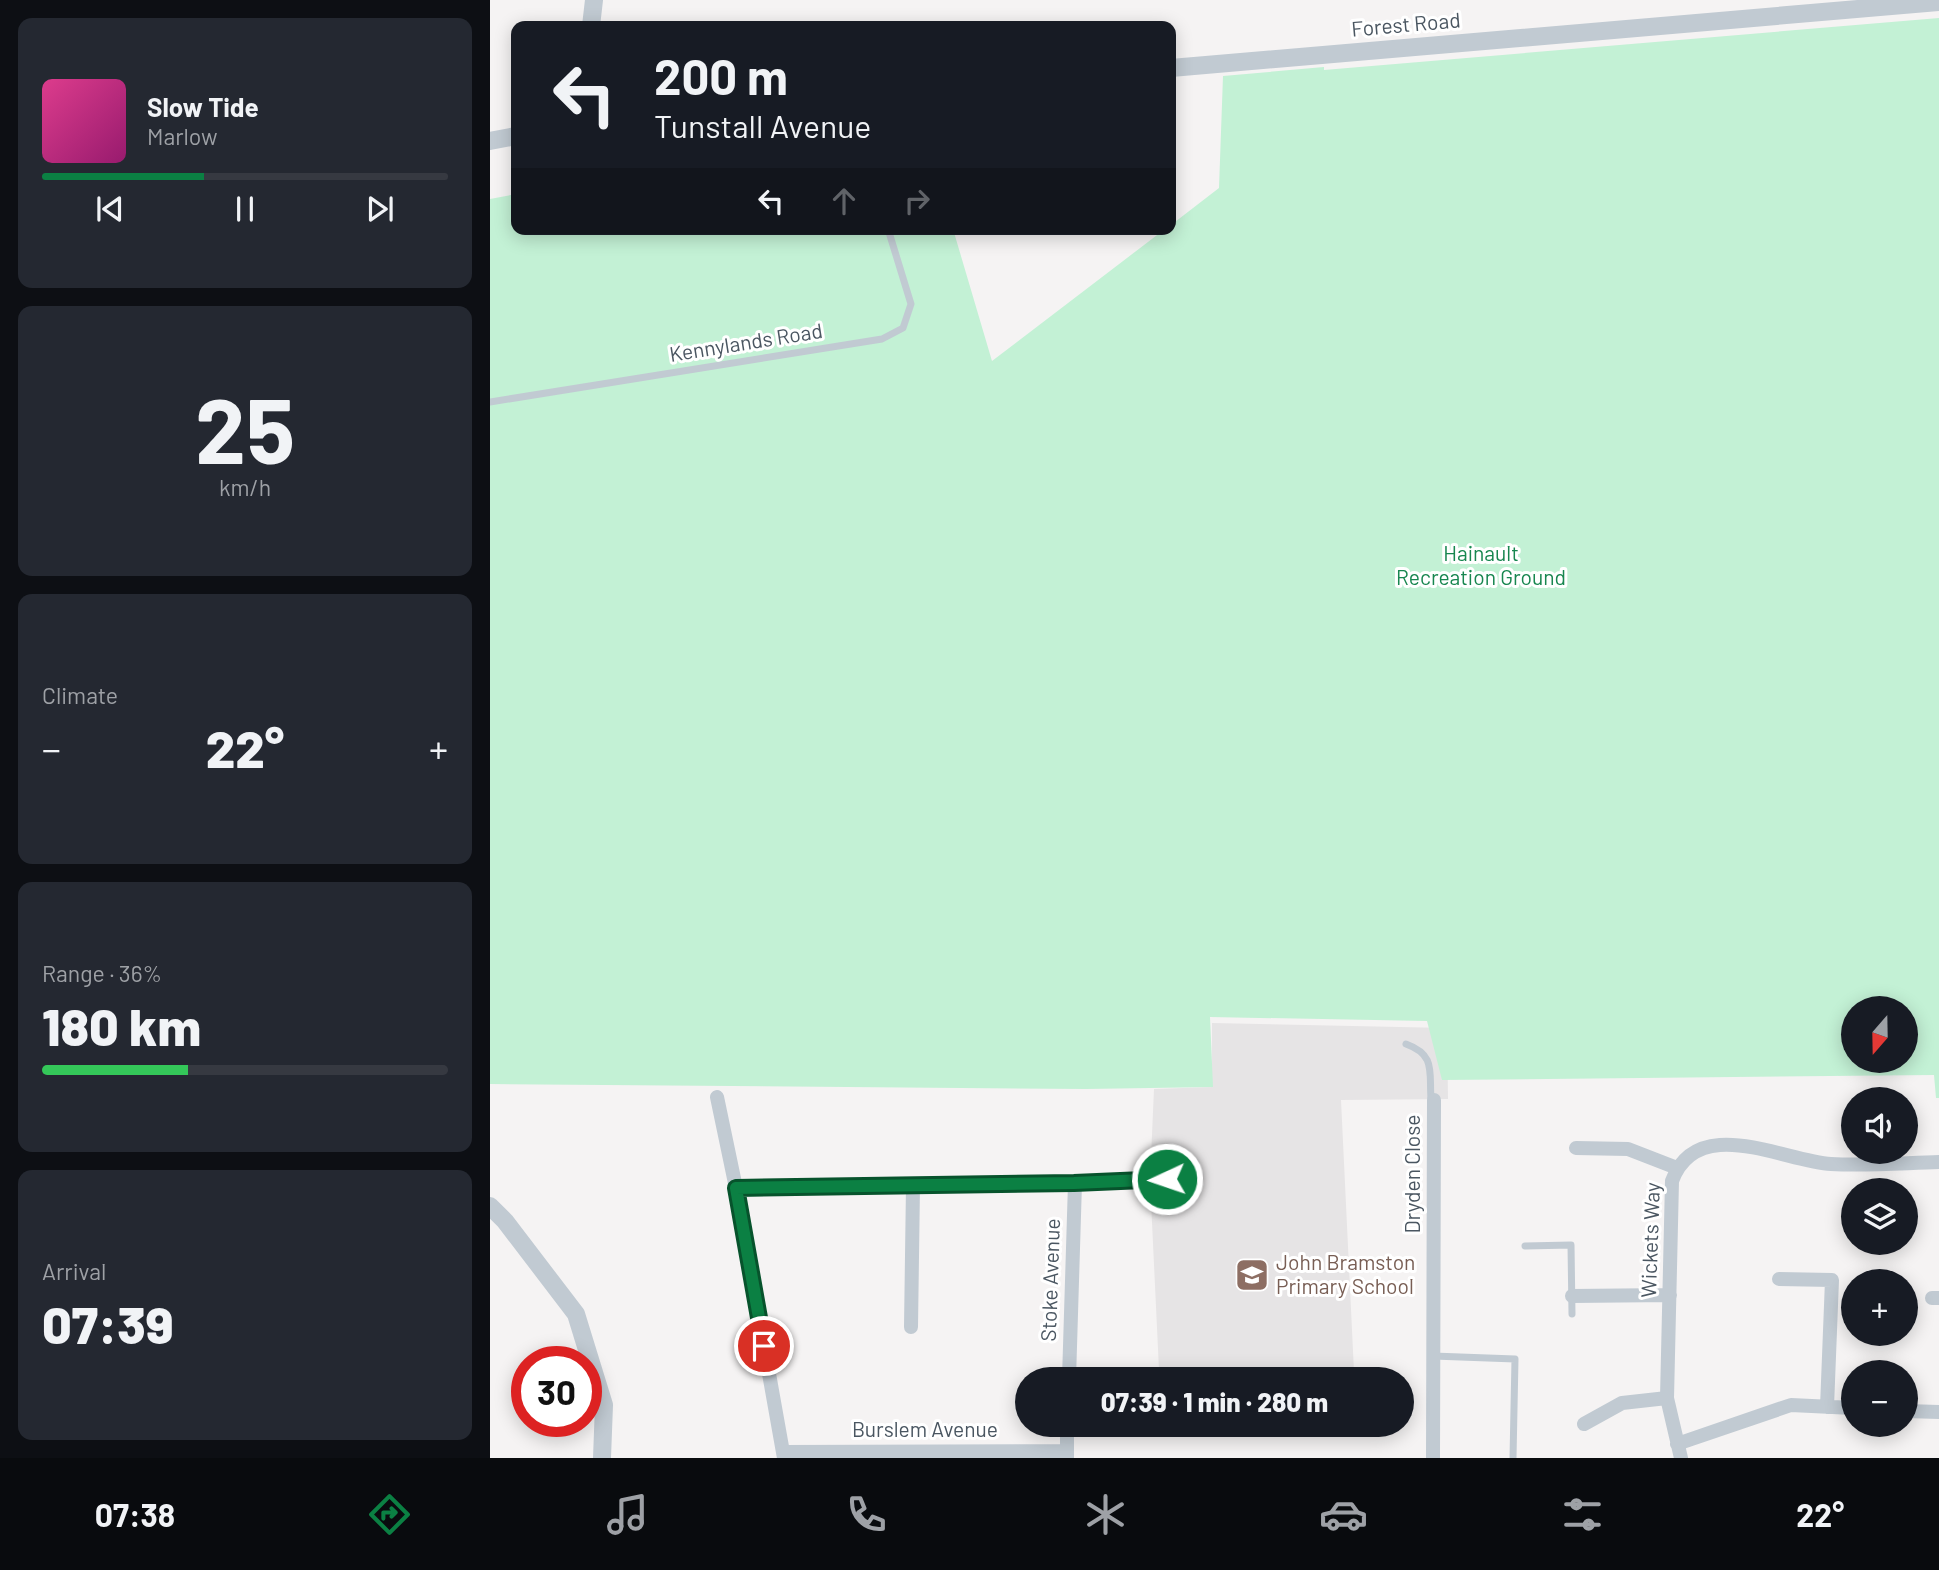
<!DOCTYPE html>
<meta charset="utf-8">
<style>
:root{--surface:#171b24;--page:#242831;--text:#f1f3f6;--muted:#9ea1a6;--line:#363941;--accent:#0b8043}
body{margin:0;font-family:Barlow,sans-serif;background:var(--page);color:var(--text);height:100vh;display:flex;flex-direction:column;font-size:26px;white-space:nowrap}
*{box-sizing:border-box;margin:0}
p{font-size:23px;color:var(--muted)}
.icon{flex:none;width:38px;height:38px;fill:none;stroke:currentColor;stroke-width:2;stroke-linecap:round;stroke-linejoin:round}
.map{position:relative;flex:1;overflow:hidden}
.side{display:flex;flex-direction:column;gap:18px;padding:18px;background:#0d0f14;width:490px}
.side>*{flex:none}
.hud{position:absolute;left:21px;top:21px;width:665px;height:214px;border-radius:14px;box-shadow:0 4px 18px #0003;background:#171b24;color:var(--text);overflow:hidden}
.needle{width:46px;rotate:200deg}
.buttons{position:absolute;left:1351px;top:996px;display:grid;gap:14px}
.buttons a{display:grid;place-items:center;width:77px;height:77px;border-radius:50%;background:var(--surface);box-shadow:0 4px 18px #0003;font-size:35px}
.speed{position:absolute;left:21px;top:1346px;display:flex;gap:14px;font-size:35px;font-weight:700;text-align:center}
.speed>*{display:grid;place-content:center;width:91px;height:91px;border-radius:50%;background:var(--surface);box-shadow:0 4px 18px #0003;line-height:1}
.speed .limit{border:10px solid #d22;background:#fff;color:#111}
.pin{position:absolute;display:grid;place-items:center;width:60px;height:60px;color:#fff;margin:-30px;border:4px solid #fff;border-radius:50%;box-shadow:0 2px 7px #0007}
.me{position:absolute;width:77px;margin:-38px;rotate:267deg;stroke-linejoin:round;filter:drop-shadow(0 0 5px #0008)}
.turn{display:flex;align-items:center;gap:24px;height:147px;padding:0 28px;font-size:32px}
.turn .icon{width:91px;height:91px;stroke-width:2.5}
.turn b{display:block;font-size:49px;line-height:60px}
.lanes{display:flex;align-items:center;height:66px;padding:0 28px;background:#0003;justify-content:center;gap:35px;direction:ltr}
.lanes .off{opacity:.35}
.big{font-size:52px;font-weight:800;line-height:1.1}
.side .card{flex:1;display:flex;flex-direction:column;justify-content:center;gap:10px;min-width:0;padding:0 24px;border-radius:14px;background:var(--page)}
.side .dial{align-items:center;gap:0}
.dial b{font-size:91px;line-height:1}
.song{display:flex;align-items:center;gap:21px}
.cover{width:84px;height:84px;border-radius:10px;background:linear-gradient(135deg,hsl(330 70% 55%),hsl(320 70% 35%))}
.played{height:7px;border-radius:4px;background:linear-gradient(90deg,var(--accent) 40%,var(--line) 40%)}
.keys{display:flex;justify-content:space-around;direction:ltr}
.heat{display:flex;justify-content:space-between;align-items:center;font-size:38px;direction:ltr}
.charge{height:10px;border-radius:5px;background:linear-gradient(90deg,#34c759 36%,var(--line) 0)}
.trip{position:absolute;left:525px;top:1367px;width:399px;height:70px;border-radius:35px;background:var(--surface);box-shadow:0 4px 18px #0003;font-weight:800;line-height:70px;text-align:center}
.menu{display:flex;height:112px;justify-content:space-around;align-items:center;background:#090b0e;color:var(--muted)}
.menu .icon{width:49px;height:49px}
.menu .selected{color:var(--accent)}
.menu b{font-size:32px;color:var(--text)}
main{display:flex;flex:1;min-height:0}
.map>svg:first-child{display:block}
.education{fill:#e6e4e5}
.green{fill:#c3f1d5;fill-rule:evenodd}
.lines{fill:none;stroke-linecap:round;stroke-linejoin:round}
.service{stroke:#c1cad2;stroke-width:7}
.minor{stroke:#c1cad2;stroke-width:14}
.tertiary{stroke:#c1cad2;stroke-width:18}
.route-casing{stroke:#07532c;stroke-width:18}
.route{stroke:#0b8043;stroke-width:12}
.labels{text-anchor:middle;stroke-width:6;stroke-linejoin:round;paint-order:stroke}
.street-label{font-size:21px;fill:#4a5661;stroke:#fff}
.park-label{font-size:21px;fill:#17864f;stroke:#fff}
.education-label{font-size:21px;fill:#785e54;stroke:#fff;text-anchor:start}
</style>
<main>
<section class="side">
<div class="card">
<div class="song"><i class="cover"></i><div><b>Slow Tide</b><p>Marlow</p></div></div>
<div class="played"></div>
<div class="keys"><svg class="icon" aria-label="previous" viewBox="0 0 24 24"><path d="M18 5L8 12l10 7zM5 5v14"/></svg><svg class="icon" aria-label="pause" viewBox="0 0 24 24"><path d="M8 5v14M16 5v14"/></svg><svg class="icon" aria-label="next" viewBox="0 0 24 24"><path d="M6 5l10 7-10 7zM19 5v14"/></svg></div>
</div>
<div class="card dial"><b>25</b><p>km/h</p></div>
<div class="card"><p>Climate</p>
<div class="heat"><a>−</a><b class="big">22°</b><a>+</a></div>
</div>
<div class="card"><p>Range · 36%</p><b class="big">180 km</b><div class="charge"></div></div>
<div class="card"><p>Arrival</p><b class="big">07:39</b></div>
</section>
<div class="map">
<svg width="1449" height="1458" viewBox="0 0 1449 1458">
<rect width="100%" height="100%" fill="#f5f3f3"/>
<!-- education -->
<path class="education" d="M722,1023L957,1028L958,1099L851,1100L864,1372L669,1370L660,1180L664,1089L722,1087Z"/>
<!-- green -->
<path class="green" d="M1449,18V1098H1446L1444,1075L952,1080L937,1021L720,1017L723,1087L596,1089L0,1084V199L26,194V229H463L502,361L675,229H681V225L729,188L733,76L834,67V70ZM1363,1008H1416V1060H1363Z"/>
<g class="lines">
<!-- service -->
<path class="service" d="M0,402L392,339L413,328L421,304L398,229
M916,1044C946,1055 939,1071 941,1099L944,1100
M1035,1246L1081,1245L1082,1314
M943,1356L1025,1359L1023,1458"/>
<!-- minor -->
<path class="minor" d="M227,1097L246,1188L294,1458
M1086,1148L1138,1149L1187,1168
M246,1188L585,1183L677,1179
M1289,1279L1342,1280L1337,1407
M1082,1296L1180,1295
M1442,1298H1449
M421,1327L423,1186
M579,1379L585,1183
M1416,1411L1449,1412
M1094,1424L1132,1403L1177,1398
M1187,1444L1301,1405L1363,1408
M293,1452L577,1451
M577,1458V1424
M943,1458L944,1100
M1191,1458L1177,1398L1182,1181C1207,1113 1293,1161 1341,1164C1377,1166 1413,1163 1449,1162"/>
<!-- tertiary -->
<path class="tertiary" d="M101,26L104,0
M681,68L1449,2
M0,141L26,136
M0,1206L15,1221L86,1314L114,1405L112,1458"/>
</g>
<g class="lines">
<defs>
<path id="route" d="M274,1346L246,1188L584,1183L677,1179"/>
</defs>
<!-- route casing -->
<use href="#route" class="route-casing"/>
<!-- route -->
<use href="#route" class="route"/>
</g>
<!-- icons -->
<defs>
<symbol id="school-square" viewBox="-11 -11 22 22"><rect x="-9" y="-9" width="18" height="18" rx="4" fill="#8d6e63" stroke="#fff"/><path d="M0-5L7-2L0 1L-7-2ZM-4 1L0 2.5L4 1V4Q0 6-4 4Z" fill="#fff"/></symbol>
</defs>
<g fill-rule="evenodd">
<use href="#school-square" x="743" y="1256" width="38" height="38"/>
</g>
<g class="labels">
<!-- street labels -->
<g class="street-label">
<text transform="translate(916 25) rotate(-5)" y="7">Forest Road</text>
<text transform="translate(256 343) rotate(-9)" y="7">Kennylands Road</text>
<text transform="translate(923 1174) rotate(-90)" y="7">Dryden Close</text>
<text transform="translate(1161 1240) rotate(-88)" y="7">Wickets Way</text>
<text transform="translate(561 1280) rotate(-88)" y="7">Stoke Avenue</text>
<text x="435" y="1437">Burslem Avenue</text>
</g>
<!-- park labels -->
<g class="park-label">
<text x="991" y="561">Hainault<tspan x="991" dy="24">Recreation Ground</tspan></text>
</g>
<!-- education labels -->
<g class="education-label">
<text x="786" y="1270">John Bramston<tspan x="786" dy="24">Primary School</tspan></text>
</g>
</g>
</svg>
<div class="buttons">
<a><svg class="needle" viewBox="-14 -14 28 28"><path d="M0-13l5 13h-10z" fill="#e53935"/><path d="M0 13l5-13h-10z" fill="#9ea1a6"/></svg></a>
<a><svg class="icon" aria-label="sound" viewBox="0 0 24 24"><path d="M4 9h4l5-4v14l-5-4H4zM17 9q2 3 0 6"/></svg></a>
<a><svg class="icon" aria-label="layers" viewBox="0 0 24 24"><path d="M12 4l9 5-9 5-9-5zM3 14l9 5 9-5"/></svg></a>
<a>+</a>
<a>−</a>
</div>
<div class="speed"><div class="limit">30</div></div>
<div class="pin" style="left:274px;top:1346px;background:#d93025"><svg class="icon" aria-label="arrive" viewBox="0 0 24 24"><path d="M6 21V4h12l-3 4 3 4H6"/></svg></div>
<svg class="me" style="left:677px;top:1179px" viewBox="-20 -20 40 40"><circle r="17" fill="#0b8043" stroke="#fff" stroke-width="3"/><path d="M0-11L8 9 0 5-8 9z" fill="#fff"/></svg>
<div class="trip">07:39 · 1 min · 280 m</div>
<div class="hud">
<div class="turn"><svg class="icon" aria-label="left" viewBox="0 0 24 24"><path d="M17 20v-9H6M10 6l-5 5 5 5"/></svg><div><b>200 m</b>Tunstall Avenue</div></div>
<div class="lanes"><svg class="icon" aria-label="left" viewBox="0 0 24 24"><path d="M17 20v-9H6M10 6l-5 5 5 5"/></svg><svg class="icon off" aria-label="ahead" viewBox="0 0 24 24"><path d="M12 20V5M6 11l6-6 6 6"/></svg><svg class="icon off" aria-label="right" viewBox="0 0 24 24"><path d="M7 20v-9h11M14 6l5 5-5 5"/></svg></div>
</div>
</div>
</main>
<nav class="menu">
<b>07:38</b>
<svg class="icon selected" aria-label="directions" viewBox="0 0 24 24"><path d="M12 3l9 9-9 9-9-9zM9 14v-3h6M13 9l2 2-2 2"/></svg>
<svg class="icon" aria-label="music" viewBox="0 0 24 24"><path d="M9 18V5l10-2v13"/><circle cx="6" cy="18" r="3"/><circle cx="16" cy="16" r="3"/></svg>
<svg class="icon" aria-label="phone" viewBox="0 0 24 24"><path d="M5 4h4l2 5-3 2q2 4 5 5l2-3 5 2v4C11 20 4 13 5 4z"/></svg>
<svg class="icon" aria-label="climate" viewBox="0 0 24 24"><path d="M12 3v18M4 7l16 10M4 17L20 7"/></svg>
<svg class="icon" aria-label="car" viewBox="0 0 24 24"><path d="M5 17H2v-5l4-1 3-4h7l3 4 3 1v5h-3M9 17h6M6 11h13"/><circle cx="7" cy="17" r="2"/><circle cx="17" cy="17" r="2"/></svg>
<svg class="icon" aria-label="filters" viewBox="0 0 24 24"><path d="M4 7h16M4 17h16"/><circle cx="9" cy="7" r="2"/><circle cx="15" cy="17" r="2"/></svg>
<b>22°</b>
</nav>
